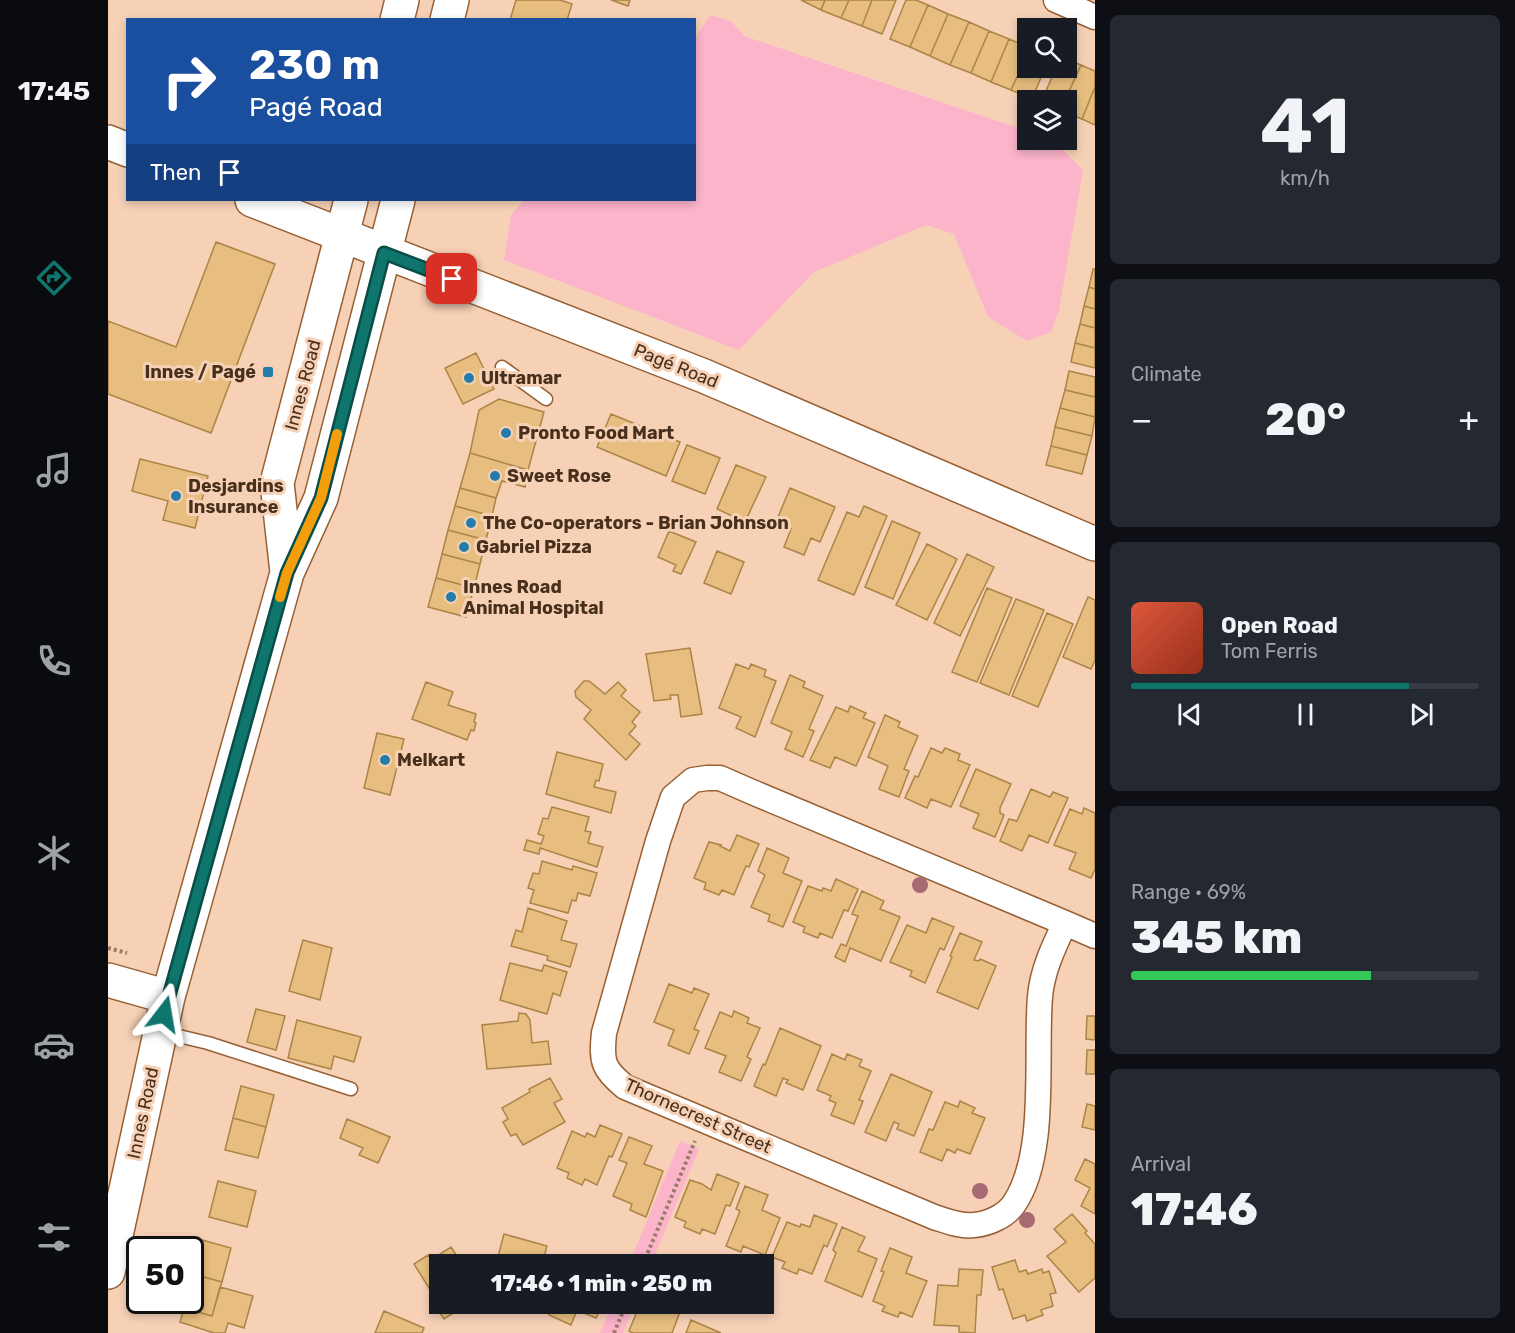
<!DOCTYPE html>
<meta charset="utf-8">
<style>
:root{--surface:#171b24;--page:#242831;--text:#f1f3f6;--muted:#9ea1a6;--line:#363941;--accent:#0f766e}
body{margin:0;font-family:Rubik,sans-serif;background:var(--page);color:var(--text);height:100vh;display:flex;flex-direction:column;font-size:22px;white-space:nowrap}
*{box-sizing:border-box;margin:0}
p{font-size:20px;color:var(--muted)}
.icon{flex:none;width:33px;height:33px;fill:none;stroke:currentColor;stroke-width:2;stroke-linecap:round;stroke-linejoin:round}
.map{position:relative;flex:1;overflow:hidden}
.panel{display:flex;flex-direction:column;gap:15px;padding:15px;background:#0d0f14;width:420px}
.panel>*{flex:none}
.top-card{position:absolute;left:18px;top:18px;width:570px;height:183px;border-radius:0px;box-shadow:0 3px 9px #0003;background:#1a4fa0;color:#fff;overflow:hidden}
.controls{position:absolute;left:909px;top:18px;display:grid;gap:12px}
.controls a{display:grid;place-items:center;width:60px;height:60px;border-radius:0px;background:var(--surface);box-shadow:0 3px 9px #0003;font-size:30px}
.speed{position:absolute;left:18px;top:1236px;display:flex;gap:12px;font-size:30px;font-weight:700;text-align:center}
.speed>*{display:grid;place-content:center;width:78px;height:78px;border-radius:50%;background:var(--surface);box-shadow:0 3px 9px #0003;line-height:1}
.speed .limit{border:3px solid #111;border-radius:9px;background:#fff;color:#111}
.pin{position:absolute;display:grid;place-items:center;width:51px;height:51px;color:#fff;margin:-26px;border-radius:12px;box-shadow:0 3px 9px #0006}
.me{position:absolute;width:66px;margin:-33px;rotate:14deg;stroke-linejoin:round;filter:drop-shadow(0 0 4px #0008)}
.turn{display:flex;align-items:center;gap:21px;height:126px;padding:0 24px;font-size:27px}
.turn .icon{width:78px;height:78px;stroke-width:2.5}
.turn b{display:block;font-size:42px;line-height:51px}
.then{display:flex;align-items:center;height:57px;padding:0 24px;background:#0003;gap:12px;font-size:22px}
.big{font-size:45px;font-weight:800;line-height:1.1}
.panel .tile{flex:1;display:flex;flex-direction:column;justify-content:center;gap:9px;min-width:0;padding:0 21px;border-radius:9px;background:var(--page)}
.panel .dial{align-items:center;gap:0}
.dial b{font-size:78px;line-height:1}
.song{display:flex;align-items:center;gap:18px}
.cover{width:72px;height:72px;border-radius:9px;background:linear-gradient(135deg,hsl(10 70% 55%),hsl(10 70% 35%))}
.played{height:6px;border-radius:3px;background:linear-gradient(90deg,var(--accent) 80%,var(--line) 80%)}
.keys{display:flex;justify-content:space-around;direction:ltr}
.heat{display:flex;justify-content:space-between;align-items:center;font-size:33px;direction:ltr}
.charge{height:9px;border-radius:4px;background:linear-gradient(90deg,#34c759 69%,var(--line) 0)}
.trip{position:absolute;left:321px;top:1254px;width:345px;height:60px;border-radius:0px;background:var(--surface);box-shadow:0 3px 9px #0003;font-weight:800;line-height:60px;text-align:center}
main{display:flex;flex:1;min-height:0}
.menu{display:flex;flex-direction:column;width:108px;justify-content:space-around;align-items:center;background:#090b0e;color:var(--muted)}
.menu .icon{width:42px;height:42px}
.menu .current{color:var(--accent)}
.menu b{font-size:27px;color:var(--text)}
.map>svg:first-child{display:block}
.green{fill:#fcb4cb}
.building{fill:#e7be7f;stroke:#ab8446;stroke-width:1.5}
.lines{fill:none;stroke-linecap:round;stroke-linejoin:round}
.lane-casing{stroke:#976034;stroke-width:15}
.street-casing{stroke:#976034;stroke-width:27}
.secondary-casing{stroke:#976034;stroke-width:36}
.path{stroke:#9a7b65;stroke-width:4;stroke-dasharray:3 3;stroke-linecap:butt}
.lane{stroke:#fff;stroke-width:12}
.street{stroke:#fff;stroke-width:24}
.secondary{stroke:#fff;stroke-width:33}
.tree{fill:#a76a72}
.route-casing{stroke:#0a4d48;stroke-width:15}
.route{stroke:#0f766e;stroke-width:10}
.slow{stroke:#f59e0b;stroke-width:10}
.poi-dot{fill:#257cab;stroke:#f6d1b6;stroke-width:2}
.labels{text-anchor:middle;stroke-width:6;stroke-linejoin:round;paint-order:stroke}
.street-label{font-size:18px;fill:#48301d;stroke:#f6d1b6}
.poi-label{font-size:18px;font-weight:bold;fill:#48301d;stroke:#f6d1b6;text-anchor:start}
</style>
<main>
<nav class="menu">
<b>17:45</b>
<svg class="icon current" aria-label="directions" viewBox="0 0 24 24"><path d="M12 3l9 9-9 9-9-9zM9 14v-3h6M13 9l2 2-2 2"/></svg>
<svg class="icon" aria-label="music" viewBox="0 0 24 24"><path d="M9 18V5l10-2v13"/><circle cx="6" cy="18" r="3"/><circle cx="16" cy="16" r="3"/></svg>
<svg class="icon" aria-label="phone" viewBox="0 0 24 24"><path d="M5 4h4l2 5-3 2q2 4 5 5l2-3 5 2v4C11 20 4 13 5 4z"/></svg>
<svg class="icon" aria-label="climate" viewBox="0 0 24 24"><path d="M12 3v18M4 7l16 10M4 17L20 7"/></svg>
<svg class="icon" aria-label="car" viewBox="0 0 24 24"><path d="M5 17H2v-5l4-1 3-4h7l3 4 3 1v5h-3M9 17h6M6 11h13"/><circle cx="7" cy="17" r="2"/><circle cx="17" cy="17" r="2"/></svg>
<svg class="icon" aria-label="filters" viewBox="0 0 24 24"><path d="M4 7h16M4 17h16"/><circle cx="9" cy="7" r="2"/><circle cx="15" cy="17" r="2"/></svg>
</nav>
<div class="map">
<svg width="987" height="1333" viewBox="0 0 987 1333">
<rect width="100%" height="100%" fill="#f6d1b6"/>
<!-- green -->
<path class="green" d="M602,15L623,21L636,36L919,131L920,140H945L975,170L951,310L943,332L919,341L880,317L846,234L818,225L706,272L631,350L396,260L403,215L416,200H586L587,39Z
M572,1141L591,1149L543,1264H521Z
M504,1304H527L515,1333H492Z"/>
<!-- building -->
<path class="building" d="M408,0H452L464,4L459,20H402Z
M503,0H522L520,6Z
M693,0H717L713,10Z
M717,0H741L733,18L713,10Z
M741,0H764L754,26L733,18Z
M764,0H788L774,34L754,26Z
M798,0H808L820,5L802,47L782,39Z
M820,5L840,14L822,56L802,47Z
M840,14L861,22L842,65L822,56Z
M861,22L881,31L863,73L842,65Z
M881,31L901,39L883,82L863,73Z
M901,39L920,47V53L903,90L883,82Z
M920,53V68H937L924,99L903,90Z
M958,59L973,65L957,100H934L948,68H958Z
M973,65L987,71V87L974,119L958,113L957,100Z
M987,87V125L974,119Z
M108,242L167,264L103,433L0,394V321L68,347Z
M985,269H987V289L981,287Z
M981,287L987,289V309L976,306Z
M976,306L987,309V328L972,324Z
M972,324L987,328V348L967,343Z
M967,343L987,348V368L963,362Z
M368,353L386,389L355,404L337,368Z
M961,371L987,377V397L957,390Z
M957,390L987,397V417L952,408Z
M391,399L436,412L420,470L362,453L371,410Z
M952,408L987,417L984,436L947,427Z
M503,414L572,442L558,476L489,447Z
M947,427L984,436L979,455L943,446Z
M579,445L612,458L597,494L564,481Z
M943,446L979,455L974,474L938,465Z
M362,453L420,470L417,487L394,481L388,498L352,488Z
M32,459L100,476L87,528L55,520L60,501L24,491Z
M628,465L658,477L637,522L609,509Z
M352,488L388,498L384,516L347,506Z
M682,488L727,507L712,542L703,538L696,555L676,547L683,529L668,522Z
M347,506L384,516L378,540L340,530Z
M756,506L779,516L746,595L710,580L739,512L751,517Z
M784,521L812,533L785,599L757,587Z
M340,530L378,540L372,564L334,554Z
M561,531L588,542L573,574L565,571L568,565L550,557Z
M819,544L849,559L819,620L788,605Z
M609,551L636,562L623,594L596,583Z
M334,554L372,564L366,588L328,578Z
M859,554L886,567L852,636L826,623Z
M328,578L366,588L358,617L320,607Z
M879,588L904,598L869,682L844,672Z
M980,597L987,600V660L983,669L955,657Z
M908,599L936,610L901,695L872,683Z
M939,613L965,624L930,707L904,696Z
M582,648L594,714L573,717L570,695H562L563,699L546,701L538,654Z
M628,664L641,669L643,664L658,670L656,676L668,681L647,737L628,728L633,717L611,708Z
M682,675L697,682L695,687L715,696L701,729L706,731L695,757L677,749L684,732L663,723Z
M476,681H481L497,694L510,682L518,690L513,696L532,712L524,722L528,726L521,734L532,744L518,760L476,719L483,710L468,697L467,691Z
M318,682L345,692L340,705L368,714L366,722L368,723L366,731L363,730L359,740L304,719Z
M742,706L758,713L755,718L767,723L748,766L727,757L722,768L702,760L728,707L740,712Z
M777,715L792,722L790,727L810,736L796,769L801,771L791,797L771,789L780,766L760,757Z
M269,733L296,739L282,795L256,788Z
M823,748L834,753L837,748L852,754L850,760L862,765L843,807L823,799L819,808L797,798L807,776L810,777Z
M449,752L495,764L491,781L488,780L486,787L508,792L503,813L438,794Z
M868,769L903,784L892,808V813L896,815L887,837L865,828L871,814L852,806Z
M923,789L942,797L945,792L960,798L940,843L921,835L914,851L892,841L901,819L909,821Z
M444,807L481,817L477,831L483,832L480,843L495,847L489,867L432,848L431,854L416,850L419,840L433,844L436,836L430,834L435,818L440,819Z
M976,808L987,813V869L983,878L961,869L968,853L946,845L962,809L974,814Z
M629,835L651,844L641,867L638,866L626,895L614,890L611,895L596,889L598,883L586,878L601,842L613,845L612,846L622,851Z
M659,848L681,858L675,873L694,881L675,927L660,921L662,915L643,907L657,875L650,871Z
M434,861L464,870L465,866L489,873L482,896L470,893L468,901L464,900L460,913L422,903L426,890L420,888L425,873L431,874Z
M728,879L750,889L740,911L736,910L724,938L712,933L710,938L695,932L697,927L685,922L700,886L714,891L715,888L723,891Z
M754,891L776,901L772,909L792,917L773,961L742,948L737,962L727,957L733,944L738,946L750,916L744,914Z
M420,908L459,921L453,940L469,944L462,967L439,960L440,956L403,946L408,930L414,932Z
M824,918L846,927L836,950L832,948L817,983L802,976L804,971L782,962L799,925L818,933Z
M852,933L874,942L866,960L871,961L872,959L888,966L870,1009L829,992L844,957L842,956Z
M195,940L224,948L212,1000L181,991Z
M402,963L434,971L436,965L459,972L452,996L445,993L439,1014L392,1000Z
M561,984L584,993L586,988L601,994L586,1029L591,1031L581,1054L560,1045L566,1030L546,1022Z
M148,1009L177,1016L168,1050L139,1042Z
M626,1011L641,1018L639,1023L652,1028L639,1057L643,1059L633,1081L611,1072L618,1056L597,1048L612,1012L624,1017Z
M411,1013L418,1014L422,1020L424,1043L440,1041L443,1064L379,1069L374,1025L410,1021Z
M979,1016H987V1040L978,1039Z
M189,1020L253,1037L246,1062L226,1056L223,1069L180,1058Z
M672,1028L713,1046L695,1090L678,1083L680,1080L675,1078L668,1096L646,1086L655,1064L657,1065Z
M979,1050H987V1074H978Z
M724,1054L737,1060L739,1054L754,1060L751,1066L763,1071L751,1100L755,1101L746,1124L723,1115L728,1103L721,1100L723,1096L709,1090Z
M783,1074L824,1092L806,1136L789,1129L791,1124L786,1122L778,1141L757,1132Z
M442,1078L454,1099L446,1103L457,1122L415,1145L408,1134L403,1136L395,1122L400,1119L394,1108L422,1092L421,1089Z
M133,1086L166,1095L158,1127L125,1118Z
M852,1101L867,1108L864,1113L877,1118L862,1154L849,1149L847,1153L839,1149L834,1161L812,1152L821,1129L825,1130L837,1102L850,1107Z
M979,1104L987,1106V1130L974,1127Z
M125,1118L158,1127L150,1158L117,1150Z
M239,1119L282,1137L270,1163L251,1155L255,1148L232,1138Z
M492,1125L514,1134L504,1157L501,1156L489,1185L477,1179L474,1185L459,1178L461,1173L449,1168L464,1131L477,1137L479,1133L487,1137Z
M521,1137L544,1146L536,1164L555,1171L538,1217L522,1210L524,1204L505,1196L519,1163L511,1160Z
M977,1159L987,1164V1214L973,1206L982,1188L967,1180Z
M609,1174L631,1183L622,1206L618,1205L607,1234L594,1229L592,1234L576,1227L578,1222L567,1217L582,1180L594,1184L603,1190Z
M110,1181L148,1191L139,1227L101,1217Z
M637,1186L660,1195L654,1210L672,1218L657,1255L635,1246L633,1252L618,1246L632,1211L628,1209Z
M964,1214L979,1231L977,1233L987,1244V1278L971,1292L939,1256L958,1242L946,1229Z
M706,1215L729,1224L719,1247L716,1245L704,1274L691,1269L689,1274L674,1268L677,1262L664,1257L679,1222L692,1227L693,1224L702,1227Z
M734,1227L757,1237L750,1251L769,1259L754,1297L717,1281L728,1253L725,1250Z
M396,1234L439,1246L434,1264H388Z
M94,1240L123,1248L114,1282L85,1274Z
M343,1247L354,1264H332V1304H355L356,1306L336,1319L322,1298L326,1296L306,1264L320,1255L323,1260Z
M782,1248L804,1257L798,1273L819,1281L804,1317L792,1312L790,1317L774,1311L777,1306L765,1301L776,1272L773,1271Z
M907,1260L911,1272L918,1270L920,1274L934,1269L935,1273L941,1271L948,1293L942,1294L945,1306L933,1310L935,1315L919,1321L917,1315L905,1319L895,1289L891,1290L884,1267Z
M851,1269L875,1270L873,1295H869L867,1333L851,1332V1326L826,1325L830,1285L850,1286Z
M85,1274L114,1282L104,1316L76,1308L78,1300H82V1284Z
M112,1287L145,1296L136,1328L120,1323L117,1333H106L72,1322L76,1308L104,1316Z
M446,1304H495L488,1318L469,1310L463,1325L441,1315Z
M532,1304H575L564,1333H525L521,1331Z
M276,1311L316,1328L314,1333H267Z
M583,1320L613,1333H578Z"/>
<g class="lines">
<defs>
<path id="lane" d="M394,367L438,399
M54,1032L100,1043L243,1089"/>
<path id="street" d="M948,0L987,17
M957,923C946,946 934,971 932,997C927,1056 940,1154 906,1204C898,1216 880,1224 866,1225C853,1227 839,1221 826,1217L517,1087C495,1069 493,1062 496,1033L550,841L565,797L585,780L599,778H612L644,792L957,923L987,936"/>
<path id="secondary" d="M289,20L294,0
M339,20L344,0
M0,142L20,150
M144,200L596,376L987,544
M179,572L169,483L243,200
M0,980L60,997
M0,1272L60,997L179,573L213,498L290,200"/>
</defs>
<!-- lane casing -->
<use href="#lane" class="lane-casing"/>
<!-- street casing -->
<use href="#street" class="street-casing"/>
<!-- secondary casing -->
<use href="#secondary" class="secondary-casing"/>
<!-- path -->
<path class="path" d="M0,948L19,953
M535,1264L587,1141
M506,1333L518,1304"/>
<!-- lane -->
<use href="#lane" class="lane"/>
<!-- street -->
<use href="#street" class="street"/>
<!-- secondary -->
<use href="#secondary" class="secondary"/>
</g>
<!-- trees -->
<g class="tree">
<circle cx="812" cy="885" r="8"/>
<circle cx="872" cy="1191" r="8"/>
<circle cx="919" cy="1220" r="8"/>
</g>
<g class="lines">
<defs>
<path id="route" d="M56,1014L179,573L213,498L276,253L344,279"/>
</defs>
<!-- route casing -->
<use href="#route" class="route-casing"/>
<!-- route -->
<use href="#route" class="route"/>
<!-- slow -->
<path class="slow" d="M172,597L179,573L213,498L229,434"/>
</g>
<!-- markers -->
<g class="poi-dot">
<rect x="154" y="366" width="12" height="12" rx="3"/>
<circle cx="361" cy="378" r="6"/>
<circle cx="398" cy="433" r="6"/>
<circle cx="387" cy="476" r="6"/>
<circle cx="68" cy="496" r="6"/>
<circle cx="363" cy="523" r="6"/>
<circle cx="356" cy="547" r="6"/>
<circle cx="343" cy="597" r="6"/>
<circle cx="277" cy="760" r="6"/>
</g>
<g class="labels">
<!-- street labels -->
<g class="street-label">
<text transform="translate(568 366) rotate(22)" y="6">Pagé Road</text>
<text transform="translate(195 385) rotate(-75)" y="6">Innes Road</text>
<text transform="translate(35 1113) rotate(-78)" y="6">Innes Road</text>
<text transform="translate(590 1116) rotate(24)" y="6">Thornecrest Street</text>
</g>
<!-- poi labels -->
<g class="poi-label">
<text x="148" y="378" text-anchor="end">Innes / Pagé</text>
<text x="373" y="384">Ultramar</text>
<text x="410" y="439">Pronto Food Mart</text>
<text x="399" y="482">Sweet Rose</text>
<text x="80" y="492">Desjardins<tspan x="80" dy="21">Insurance</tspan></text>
<text x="375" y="529">The Co-operators - Brian Johnson</text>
<text x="368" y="553">Gabriel Pizza</text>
<text x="355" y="593">Innes Road<tspan x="355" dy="21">Animal Hospital</tspan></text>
<text x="289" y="766">Melkart</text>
</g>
</g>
</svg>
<div class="controls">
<a><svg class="icon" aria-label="search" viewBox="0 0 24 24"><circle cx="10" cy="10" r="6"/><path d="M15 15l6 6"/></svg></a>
<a><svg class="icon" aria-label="layers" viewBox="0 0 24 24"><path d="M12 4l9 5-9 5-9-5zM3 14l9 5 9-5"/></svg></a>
</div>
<div class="speed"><div class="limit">50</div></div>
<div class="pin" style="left:344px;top:279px;background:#d93025"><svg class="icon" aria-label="arrive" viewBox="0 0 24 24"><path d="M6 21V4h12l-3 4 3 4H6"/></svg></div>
<svg class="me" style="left:56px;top:1014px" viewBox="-20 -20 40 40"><path d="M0-17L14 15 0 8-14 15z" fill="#0f766e" stroke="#fff" stroke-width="4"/></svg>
<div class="trip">17:46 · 1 min · 250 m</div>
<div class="top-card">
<div class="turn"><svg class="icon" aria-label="right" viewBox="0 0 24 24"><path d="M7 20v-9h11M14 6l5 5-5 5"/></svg><div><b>230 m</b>Pagé Road</div></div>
<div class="then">Then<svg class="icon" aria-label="arrive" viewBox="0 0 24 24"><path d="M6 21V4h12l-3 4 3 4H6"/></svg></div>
</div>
</div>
<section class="panel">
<div class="tile dial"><b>41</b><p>km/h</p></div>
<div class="tile"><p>Climate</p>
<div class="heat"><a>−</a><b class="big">20°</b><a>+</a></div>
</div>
<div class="tile">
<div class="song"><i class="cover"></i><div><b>Open Road</b><p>Tom Ferris</p></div></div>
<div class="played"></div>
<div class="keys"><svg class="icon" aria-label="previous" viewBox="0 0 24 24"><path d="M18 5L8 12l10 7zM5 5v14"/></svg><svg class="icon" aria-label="pause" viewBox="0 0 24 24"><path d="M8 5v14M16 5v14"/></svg><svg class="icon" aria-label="next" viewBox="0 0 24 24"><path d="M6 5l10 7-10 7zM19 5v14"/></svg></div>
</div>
<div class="tile"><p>Range · 69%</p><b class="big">345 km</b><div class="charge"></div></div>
<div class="tile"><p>Arrival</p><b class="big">17:46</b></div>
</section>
</main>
